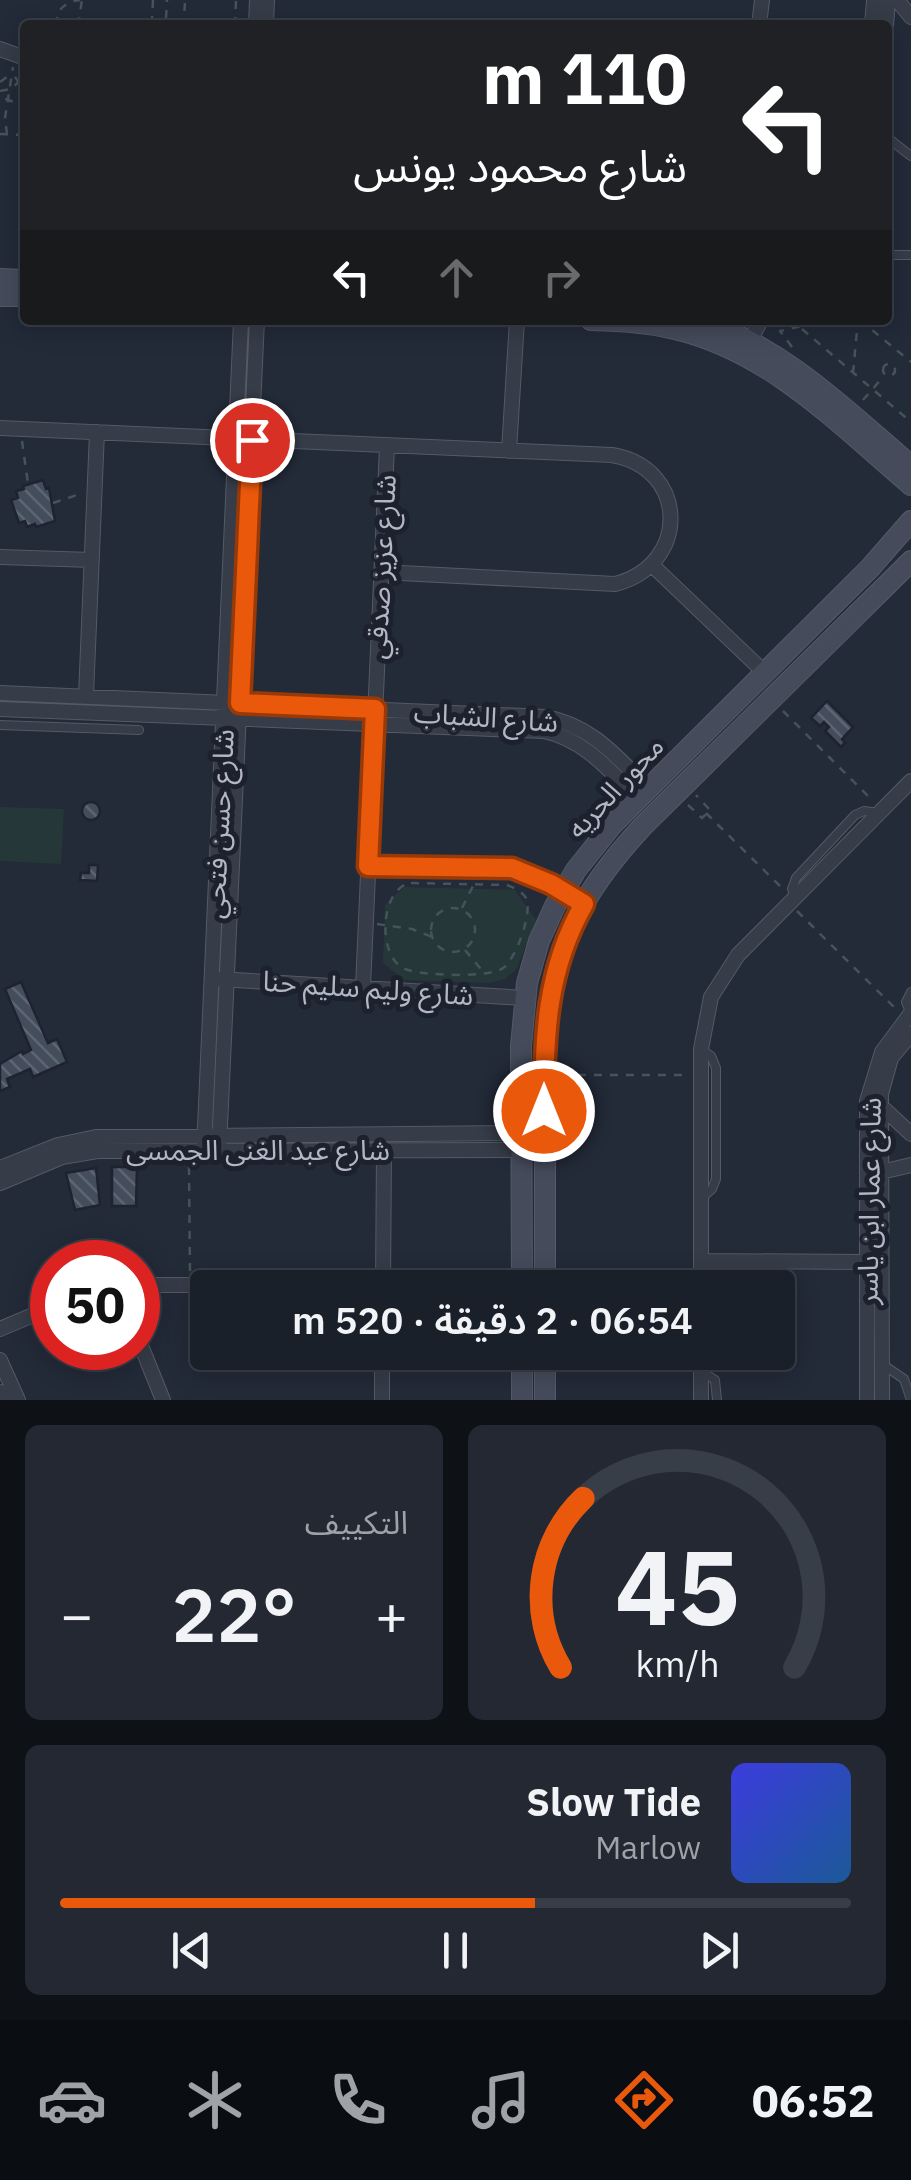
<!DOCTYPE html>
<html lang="ar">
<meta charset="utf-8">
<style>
:root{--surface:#1a202a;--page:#232832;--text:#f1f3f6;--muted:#9fa3a8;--line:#383e47;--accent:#ea580c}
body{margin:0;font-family:"IBM Plex Sans","Noto Sans Arabic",sans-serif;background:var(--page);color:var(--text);direction:rtl;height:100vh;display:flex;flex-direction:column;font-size:38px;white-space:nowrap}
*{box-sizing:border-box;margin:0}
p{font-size:32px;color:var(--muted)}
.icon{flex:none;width:55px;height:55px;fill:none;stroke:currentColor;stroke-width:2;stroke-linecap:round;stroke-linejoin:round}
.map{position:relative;height:1400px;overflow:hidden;direction:ltr}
.sheet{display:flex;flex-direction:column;gap:25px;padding:25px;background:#0e1217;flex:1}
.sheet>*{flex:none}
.hud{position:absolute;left:20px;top:20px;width:872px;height:305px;border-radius:10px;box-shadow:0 5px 25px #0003,0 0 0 2px var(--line);direction:rtl;background:#202124;color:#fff;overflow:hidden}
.speed{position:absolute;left:30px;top:1240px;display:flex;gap:20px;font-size:50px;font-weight:700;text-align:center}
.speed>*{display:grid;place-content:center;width:130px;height:130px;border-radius:50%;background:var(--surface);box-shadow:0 5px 25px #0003,0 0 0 2px var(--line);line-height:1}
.speed .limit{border:15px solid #d22;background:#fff;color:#111}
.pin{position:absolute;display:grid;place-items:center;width:85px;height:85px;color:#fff;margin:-42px;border:5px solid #fff;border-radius:50%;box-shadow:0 2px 10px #0007}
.me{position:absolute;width:110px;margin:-55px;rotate:0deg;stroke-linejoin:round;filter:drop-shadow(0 0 8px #0008)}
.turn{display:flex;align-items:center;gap:35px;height:210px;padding:0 40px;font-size:45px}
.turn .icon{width:130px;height:130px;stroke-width:2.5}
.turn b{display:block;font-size:70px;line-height:85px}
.lanes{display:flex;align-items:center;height:95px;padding:0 40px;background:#0003;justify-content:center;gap:50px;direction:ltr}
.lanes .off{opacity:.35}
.big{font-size:75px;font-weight:600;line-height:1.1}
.sheet .card{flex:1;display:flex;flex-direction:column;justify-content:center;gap:15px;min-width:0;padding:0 35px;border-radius:15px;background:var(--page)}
.sheet .dial{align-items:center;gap:0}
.dial svg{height:260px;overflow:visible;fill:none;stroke:var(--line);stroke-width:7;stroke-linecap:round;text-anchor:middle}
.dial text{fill:var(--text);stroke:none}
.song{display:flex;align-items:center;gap:30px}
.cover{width:120px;height:120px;border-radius:15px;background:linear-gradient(135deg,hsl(240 70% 55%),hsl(210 70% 35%))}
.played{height:10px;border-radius:5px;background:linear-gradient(90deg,var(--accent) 60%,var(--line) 60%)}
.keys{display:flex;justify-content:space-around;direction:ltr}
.heat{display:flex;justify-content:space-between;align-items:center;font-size:55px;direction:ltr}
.sheet .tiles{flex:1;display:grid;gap:25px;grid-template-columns:1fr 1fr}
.card:last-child{grid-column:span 2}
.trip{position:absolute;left:190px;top:1270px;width:605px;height:100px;border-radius:10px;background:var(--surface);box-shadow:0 5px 25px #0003,0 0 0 2px var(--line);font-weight:600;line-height:100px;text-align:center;direction:rtl}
.tabs{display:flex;height:160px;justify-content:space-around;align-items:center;background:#0a0d11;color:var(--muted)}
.tabs .icon{width:70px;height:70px}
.tabs .selected{color:var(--accent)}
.tabs b{font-size:45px;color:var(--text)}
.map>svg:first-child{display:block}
.grass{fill:#26373a}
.building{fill:url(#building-back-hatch);stroke:#1e232f;stroke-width:2.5}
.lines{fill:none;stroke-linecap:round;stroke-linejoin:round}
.lane-casing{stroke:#545a66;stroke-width:10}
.street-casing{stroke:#545a66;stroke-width:16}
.secondary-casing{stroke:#545a66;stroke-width:22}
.path{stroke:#445458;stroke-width:2.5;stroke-dasharray:8 8;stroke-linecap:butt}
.lane{stroke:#363c48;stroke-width:8}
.street{stroke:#363c48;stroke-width:14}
.secondary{stroke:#454b5b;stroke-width:20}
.route-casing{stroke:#983908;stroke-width:25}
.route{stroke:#ea580c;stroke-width:18}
.labels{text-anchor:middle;stroke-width:10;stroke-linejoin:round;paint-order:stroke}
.street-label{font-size:28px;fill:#b1b7c4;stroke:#1c212d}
</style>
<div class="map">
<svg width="911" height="1400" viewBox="0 0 911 1400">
<defs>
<pattern id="building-back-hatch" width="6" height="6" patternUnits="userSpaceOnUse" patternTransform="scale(2.5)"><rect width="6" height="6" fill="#444d5c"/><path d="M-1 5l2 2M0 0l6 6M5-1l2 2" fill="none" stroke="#5d6472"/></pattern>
</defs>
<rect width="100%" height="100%" fill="#232a38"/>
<!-- grass -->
<path class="grass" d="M0,807L64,809L61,864L0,861Z
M404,887L515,890L536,920L516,970L505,979L490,983L404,980L383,963L385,905Z"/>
<!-- building -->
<path class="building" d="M43,480L46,489L49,488L55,521L36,527L35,524L27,527L25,521L19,523L11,500L18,498L16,491L24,489L23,486Z
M827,701L853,727L842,739L845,743L841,747L825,731L829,727L824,722L820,726L811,718Z
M82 811a9 9 0 1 1 18 0a9 9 0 1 1-18 0Z
M89,865H98L97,881L80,880L81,873H89Z
M21,982L48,1043L57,1039L67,1062L33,1077L30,1069L7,1079L10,1087L0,1091V1064L22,1051L23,1054L31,1050L5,989Z
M112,1167H137L136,1206H112Z
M96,1168L100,1205L75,1210L66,1173Z"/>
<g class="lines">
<defs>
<path id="lane" d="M888,138L911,156
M888,255H911
M0,725L139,730
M795,897L792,889L796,878L855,815L864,811L879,813
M911,1014L906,1002L911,992
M701,1049L711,1056L716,1068V1179L712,1189L703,1197
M882,1364L904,1379L911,1400
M701,1371L715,1380L717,1400"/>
<path id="street" d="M897,0L911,17
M256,25L257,0
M266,25L267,0
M759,25L762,0
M872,25L874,0
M886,25L888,0
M0,49L25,58
M750,341L761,320
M0,428L612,455C689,468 690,565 615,584L381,572
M509,451L517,320
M0,557L92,560
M652,565L765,673
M0,693L545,717C591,725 617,757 648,788
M86,696L97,432
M0,709L544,731C585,740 609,770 638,799
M368,865L512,868L538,878L583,904
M218,979L524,998
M363,987L387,446
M881,1106L911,1134
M219,1148L257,320
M204,1149L241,320
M0,1168L58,1145L96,1137L521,1133
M881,1172L911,1165
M0,1183L62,1157L97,1151L522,1150
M701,1261L867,1262
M138,1285H383
M383,1288L384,1150
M701,1288V1049L711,997L738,955L911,781
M0,1329L52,1307
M138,1338L163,1400
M0,1360L18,1400
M0,1392L4,1400
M382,1400V1352
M701,1400V1352
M867,1400V1101L882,1052L911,1013
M882,1400L881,1094L891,1058L911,1034"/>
<path id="secondary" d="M0,279L25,280
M0,296H25
M591,320C619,321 647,322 675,329C770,351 839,424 911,485
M700,320C784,348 846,410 911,466
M522,1288L521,1046L527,983L539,941L555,906L576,870L612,825L870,568L911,521
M545,1288C545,1232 545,1176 545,1120C544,990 551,925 643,826L911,561
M522,1352V1400
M545,1352V1400"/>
</defs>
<!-- lane casing -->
<use href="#lane" class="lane-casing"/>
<!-- street casing -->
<use href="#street" class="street-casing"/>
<!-- secondary casing -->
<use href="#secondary" class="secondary-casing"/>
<!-- path -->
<path class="path" d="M153,0L152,21L184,22L185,0
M166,18L167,0
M57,25C55,10 65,2 80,0
M78,25L82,0
M235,25L236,0
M0,82L7,77L16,78L23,91L14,102L0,97
M0,91L10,89L19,82
M0,134L25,135
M7,134L5,118L13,67
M860,320L911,362
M823,321L830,327L836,320
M802,329L911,422
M792,347L780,331L823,321
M883 370a6 6 0 1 1 12 0a6 6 0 1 1-12 0Z
M853,373L858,320
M863,400L884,376
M22,441L28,484
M53,503L80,494
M783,711L873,801
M688,805L702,818L710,810L696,795
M706,813L780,886
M411,883L507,885C514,888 522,891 526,898C533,912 516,959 503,968C490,978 422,976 405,969C377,958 379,888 411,883Z
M462,908L474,884
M431 930a22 22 0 1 1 44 0a22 22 0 1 1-44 0Z
M797,911L898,1011
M377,924L412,929L432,937
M465,950L485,974
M562,1075H689
M189,1167L190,1274"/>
<!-- lane -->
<use href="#lane" class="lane"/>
<!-- street -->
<use href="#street" class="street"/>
<!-- secondary -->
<use href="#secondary" class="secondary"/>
</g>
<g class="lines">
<defs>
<path id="route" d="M252,440L240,703L375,709L368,866L512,868L551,884L584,904C546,970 544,1037 544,1111"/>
</defs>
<!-- route casing -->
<use href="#route" class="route-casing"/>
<!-- route -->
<use href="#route" class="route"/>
</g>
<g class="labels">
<!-- street labels -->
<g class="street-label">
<text transform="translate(381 567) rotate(-87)" y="10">شارع عزيز صدقي</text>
<text transform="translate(486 717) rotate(4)" y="10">شارع الشباب</text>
<text transform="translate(615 787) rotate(-47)" y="10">محور الحريه</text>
<text transform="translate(219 824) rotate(-87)" y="10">شارع حسن فتحي</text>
<text transform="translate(368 988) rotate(4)" y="10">شارع وليم سليم حنا</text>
<text x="258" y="1160">شارع عبد الغنى الجمسى</text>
<text transform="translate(869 1201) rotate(-89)" y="10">شارع عمار ابن ياسر</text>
</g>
</g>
</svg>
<div class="speed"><div class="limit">50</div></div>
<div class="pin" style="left:252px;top:440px;background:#d93025"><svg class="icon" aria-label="arrive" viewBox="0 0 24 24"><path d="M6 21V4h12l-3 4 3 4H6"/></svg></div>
<svg class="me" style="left:544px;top:1111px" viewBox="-20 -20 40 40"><circle r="17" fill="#ea580c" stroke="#fff" stroke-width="3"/><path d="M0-11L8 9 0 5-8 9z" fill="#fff"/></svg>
<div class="trip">06:54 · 2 دقيقة · 520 m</div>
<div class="hud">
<div class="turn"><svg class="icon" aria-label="left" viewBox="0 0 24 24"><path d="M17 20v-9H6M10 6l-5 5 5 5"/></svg><div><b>110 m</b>شارع محمود يونس</div></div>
<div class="lanes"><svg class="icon" aria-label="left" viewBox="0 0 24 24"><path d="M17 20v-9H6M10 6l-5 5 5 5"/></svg><svg class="icon off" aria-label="ahead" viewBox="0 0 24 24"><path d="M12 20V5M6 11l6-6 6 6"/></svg><svg class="icon off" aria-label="right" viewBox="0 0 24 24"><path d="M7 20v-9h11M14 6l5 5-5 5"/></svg></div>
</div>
</div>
<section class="sheet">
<div class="tiles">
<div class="card dial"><svg viewBox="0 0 100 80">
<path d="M14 69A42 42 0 1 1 86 69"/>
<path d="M14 69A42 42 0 0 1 21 17" stroke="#ea580c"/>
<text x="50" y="56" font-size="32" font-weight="700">45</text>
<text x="50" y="72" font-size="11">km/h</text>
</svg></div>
<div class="card"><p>التكييف</p>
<div class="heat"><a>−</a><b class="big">22°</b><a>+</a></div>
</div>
<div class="card">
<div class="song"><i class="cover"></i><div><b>Slow Tide</b><p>Marlow</p></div></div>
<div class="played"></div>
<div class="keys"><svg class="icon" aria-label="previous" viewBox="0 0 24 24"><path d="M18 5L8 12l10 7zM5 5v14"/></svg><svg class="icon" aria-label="pause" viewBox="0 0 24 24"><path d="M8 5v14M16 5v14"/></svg><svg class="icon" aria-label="next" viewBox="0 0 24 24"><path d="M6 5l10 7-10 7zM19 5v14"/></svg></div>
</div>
</div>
</section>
<nav class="tabs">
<b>06:52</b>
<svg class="icon selected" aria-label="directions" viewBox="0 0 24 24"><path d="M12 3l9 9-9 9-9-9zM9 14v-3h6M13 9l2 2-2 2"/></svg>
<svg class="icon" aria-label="music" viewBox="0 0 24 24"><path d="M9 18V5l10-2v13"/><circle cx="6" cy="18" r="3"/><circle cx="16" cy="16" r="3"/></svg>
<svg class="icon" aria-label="phone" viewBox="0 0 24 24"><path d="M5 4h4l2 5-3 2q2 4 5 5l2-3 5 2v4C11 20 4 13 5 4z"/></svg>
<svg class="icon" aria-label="climate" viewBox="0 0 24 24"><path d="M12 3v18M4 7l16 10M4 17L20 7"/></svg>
<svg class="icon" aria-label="car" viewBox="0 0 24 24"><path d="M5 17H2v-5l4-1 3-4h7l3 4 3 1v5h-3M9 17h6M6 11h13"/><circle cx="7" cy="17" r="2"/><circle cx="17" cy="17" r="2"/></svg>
</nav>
